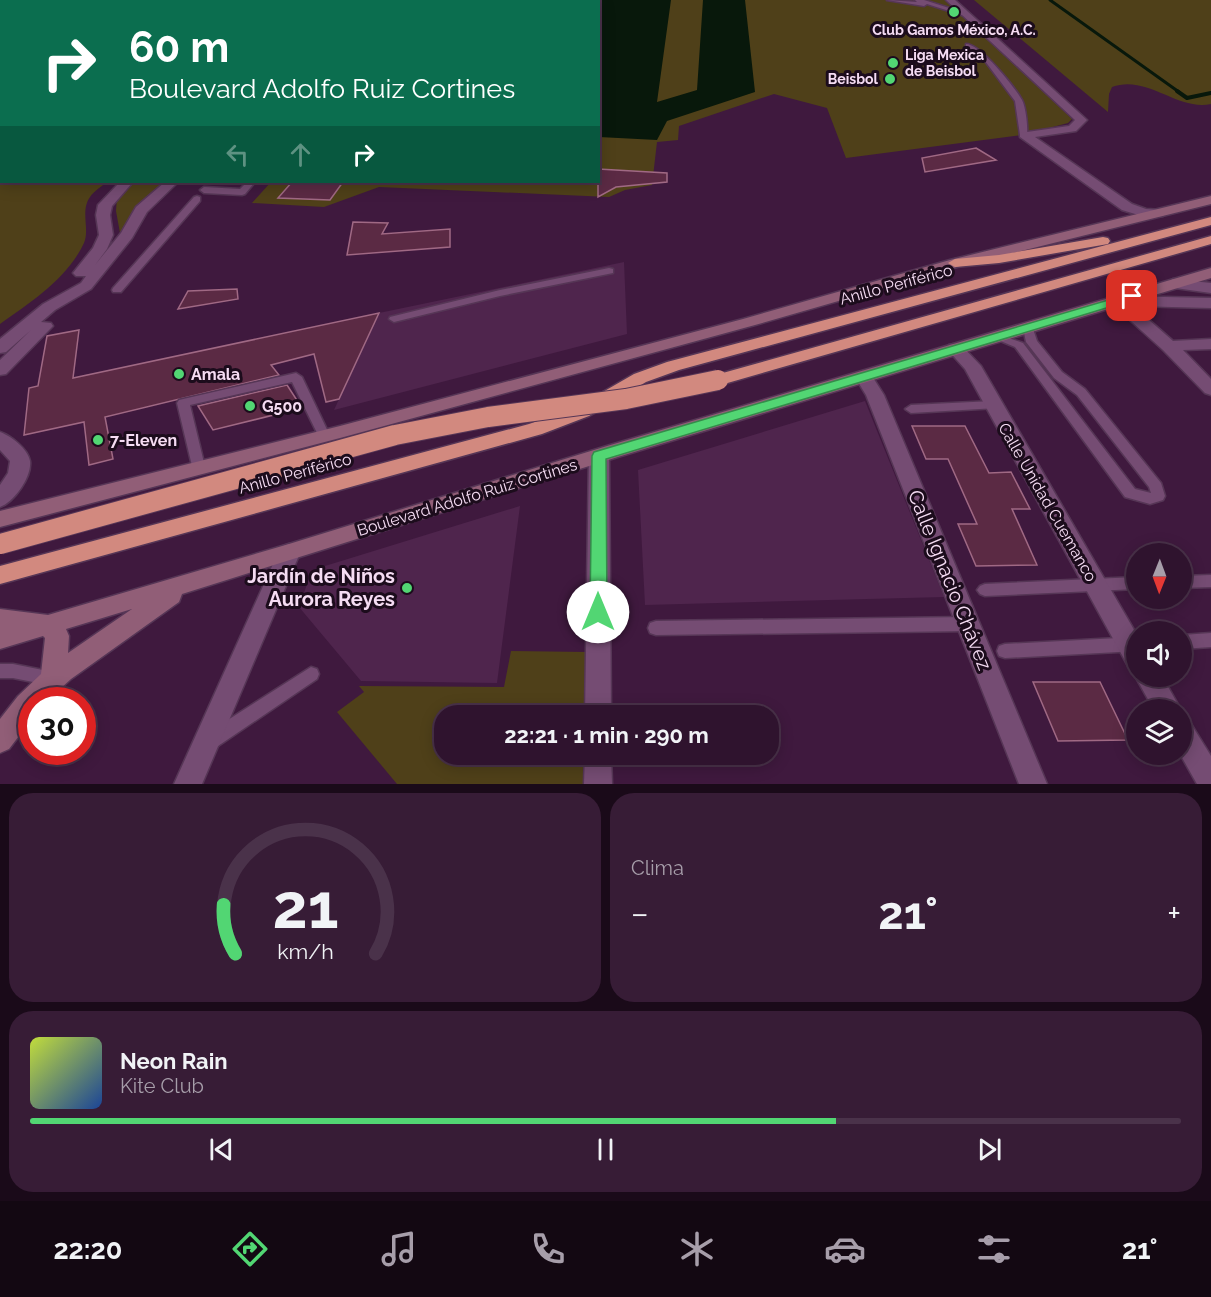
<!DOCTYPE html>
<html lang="es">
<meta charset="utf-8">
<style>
:root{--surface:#2f132e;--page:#371c36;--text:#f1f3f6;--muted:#a79eaa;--line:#4a324a;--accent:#52d673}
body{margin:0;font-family:Raleway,sans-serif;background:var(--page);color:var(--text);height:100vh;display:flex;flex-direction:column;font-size:22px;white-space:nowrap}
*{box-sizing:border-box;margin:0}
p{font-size:20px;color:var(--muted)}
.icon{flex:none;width:33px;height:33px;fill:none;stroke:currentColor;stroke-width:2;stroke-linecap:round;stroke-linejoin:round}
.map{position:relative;height:784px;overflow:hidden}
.drawer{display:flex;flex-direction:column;gap:9px;padding:9px;background:#1a0a19;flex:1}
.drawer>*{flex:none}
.top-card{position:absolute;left:0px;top:0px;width:600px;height:183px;box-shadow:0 3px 15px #0003,0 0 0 2px var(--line);background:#0b6e4f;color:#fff;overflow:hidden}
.needle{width:39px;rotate:181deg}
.fabs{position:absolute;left:1126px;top:543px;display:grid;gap:12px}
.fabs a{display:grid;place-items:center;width:66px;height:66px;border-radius:50%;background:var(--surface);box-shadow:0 3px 15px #0003,0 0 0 2px var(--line);font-size:30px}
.speed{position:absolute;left:18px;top:687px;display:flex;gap:12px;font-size:30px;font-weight:700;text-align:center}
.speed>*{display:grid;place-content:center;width:78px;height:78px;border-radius:50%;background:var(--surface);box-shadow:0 3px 15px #0003,0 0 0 2px var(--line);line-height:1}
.speed .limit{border:9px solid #d22;background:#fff;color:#111}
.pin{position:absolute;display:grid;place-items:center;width:51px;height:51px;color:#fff;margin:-26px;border-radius:12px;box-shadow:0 3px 9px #0006}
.me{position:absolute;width:66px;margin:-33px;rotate:0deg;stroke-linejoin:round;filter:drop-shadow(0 0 4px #0008)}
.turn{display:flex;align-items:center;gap:21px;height:126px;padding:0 30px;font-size:27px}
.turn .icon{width:78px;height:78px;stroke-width:2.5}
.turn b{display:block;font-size:42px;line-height:51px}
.lanes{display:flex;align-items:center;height:57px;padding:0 30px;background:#0003;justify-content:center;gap:30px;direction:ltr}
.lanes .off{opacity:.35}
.big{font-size:45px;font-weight:700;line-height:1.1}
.drawer .widget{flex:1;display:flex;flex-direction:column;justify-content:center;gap:9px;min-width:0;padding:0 21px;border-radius:24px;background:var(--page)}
.drawer .dial{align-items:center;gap:0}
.dial svg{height:156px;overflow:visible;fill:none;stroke:var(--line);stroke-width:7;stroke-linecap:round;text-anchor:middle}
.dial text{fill:var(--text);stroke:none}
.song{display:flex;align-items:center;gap:18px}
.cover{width:72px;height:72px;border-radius:9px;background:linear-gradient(135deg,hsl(70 70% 55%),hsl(220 70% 35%))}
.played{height:6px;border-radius:3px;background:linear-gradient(90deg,var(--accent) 70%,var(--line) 70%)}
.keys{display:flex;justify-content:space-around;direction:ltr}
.heat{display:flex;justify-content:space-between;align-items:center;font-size:33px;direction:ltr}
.drawer .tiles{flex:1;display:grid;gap:9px;grid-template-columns:1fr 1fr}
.widget:last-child{grid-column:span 2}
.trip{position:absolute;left:434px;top:705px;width:345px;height:60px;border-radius:24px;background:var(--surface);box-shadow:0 3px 15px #0003,0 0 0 2px var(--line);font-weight:700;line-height:60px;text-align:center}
.tab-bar{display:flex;height:96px;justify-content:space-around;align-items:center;background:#130812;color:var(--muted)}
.tab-bar .icon{width:42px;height:42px}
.tab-bar .selected{color:var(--accent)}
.tab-bar b{font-size:27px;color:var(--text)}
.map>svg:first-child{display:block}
.built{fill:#4f254d}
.green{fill:#4f4019}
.water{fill:#08180b}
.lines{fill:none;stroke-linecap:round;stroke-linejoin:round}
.stream-far1{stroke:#08180b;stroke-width:3}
.stream{stroke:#08180b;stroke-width:4}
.building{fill:#5b2a44;stroke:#a06984;stroke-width:1.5}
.lane-casing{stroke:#563656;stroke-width:3}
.street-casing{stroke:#563656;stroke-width:3}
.secondary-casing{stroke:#563656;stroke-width:3}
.highway-casing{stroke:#563656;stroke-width:3}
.lane{fill:#754c73;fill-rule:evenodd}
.street{fill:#754c73;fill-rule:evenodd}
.secondary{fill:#915e77;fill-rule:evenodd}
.highway{fill:#d2897f;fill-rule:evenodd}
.highway-bridge-casing{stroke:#563656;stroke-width:22;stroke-linecap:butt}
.highway-bridge{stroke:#d2897f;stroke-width:20}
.route{fill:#52d673;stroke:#358b4b;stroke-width:1.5}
.poi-dot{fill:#52d673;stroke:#1c0c1c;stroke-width:2}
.labels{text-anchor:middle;stroke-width:6;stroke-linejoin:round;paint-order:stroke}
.far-poi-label{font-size:14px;font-weight:bold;fill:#f5dcf3;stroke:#1c0c1c}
.street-label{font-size:16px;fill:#f5dcf3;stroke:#1c0c1c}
.poi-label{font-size:16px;font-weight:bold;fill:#f5dcf3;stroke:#1c0c1c;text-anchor:start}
.near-poi-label{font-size:20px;font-weight:bold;fill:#f5dcf3;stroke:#1c0c1c;text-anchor:end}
.near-street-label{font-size:20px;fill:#f5dcf3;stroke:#1c0c1c}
</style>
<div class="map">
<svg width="1211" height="784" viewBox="0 0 1211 784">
<rect width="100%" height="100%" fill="#3f193e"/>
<!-- built -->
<path class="built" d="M624,262L627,334L334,410L379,313Z
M865,401L944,597L645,605L638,470Z
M520,506L497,683L361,681L299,607L312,570Z"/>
<!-- green -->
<path class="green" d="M0,0H291L2,2V182H107C102,186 94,191 90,197C80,211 90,229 84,243C67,279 31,302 0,324Z
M423,0H949L1072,119L1068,123L1022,135L846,158L827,108L774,94L679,126L678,140L657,142L652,185L625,190L609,197L379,187L324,207L252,203L271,182H598V2L422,1Z
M974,0H1211V104C1177,111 1147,74 1112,87L1109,94L1108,112Z
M134,182H168L141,207L120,233L116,211L117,197Z
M511,651L587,652L586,715L444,716V754L586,755L585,784H397L337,712L364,692L359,686L504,687Z"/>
<!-- water -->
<path class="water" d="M0,0H182L2,2L0,127Z
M505,0H671L657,102L697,90L703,0H745L755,92L667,121L657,140L599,137L598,2Z"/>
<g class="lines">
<!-- stream-far1 -->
<path class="stream-far1" d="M1050,0L1179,92"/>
<!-- stream -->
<path class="stream" d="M1177,91L1187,98L1211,93"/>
</g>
<!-- building -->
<path class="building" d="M976,148L996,160L925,172L922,158Z
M598,169L667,173V182L616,187L598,197Z
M292,182H343L330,200L278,198Z
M353,222L388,223L382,234L450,229V247L347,255Z
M237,289L238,299L178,309L188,291Z
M379,313L339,399L326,402L314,354L271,365L279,375L105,417L113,459L89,465L84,422L24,435L29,388L38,386L47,336L79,330L73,378Z
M287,385L302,408L213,430L198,406Z
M912,426H965L989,473L1011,472L1030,509H1012L1037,565L976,566L958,524H977L948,459H926Z
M1033,682H1100L1128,740L1058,741Z"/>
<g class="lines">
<defs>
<path id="lane" d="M388,0H394L387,2Z
M412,0H418L411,2Z
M887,0L917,2L915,0H924L968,14L965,16L927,4L924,6Z
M966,44C980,44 1014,86 1022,100C1026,108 1028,128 1027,137L1020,135L1015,101L982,57L966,46Z
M247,182H255L245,194L242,195L204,193L200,190L204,187L240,189Z
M197,196L200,197V201L121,292H113L112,290L113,288L194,197Z
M609,268L613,269V273L500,296L394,322L389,319L390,317L500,290Z
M1028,325L1032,326L1037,341L1062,372L1085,389L1161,483L1165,496L1163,500L1150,504L1125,497L1015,347L991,337L997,334L1023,343L1135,489L1151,493L1149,487L1077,395L1054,378L1026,342L1023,328Z
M296,373L302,377L330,436L328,439H320L292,382L190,405L205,467L203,470H193L177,403L179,400Z
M993,401L999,405L997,408L911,413L905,409L911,405Z
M1211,575V587L1182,588V576Z
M1137,577V589L985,596L980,594L977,590L980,586L985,584Z
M968,617L974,619L976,624L974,629L968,631L656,635L650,633L648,628L650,623L656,621Z
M1211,633V647L1182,649V635Z
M1137,637V651L1005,658L999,656L997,651L999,646L1005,644Z
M0,664H13L53,672L59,674L61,679L59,684L53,686L13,678H0Z
M311,667L317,669L319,674L317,679L218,746L212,748L206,746L203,740L206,734Z"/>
<path id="street" d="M325,0H333L324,2Z
M363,0H372L362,2Z
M946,0H955L1087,120L1076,131L1035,137L1132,204L1146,209L1163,210L1165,213L1163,216L1145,217L1122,210L1020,137V133L1069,126L1075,120Z
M120,182H133L112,206L110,215L113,235L107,249L95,265L121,233L136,207L165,182H178L147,212L132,238L91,289L55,310L41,322L51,323L53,326L6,374L0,375V360L31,330L6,352L0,353V339L43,304L81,283L86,276H76L73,273L93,248L99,235L96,215L98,205Z
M1173,279L1211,283V293L1168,287L1165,284Z
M1118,296L1211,298V308L1133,306L1173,341L1211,339V349L1183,350L1211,379V395L1205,393L1163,350L1112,304L1110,301L1112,298Z
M955,344L961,345L981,366L1137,635V669L1128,666L965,369L947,349L949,345Z
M864,371L870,373L884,395L1047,784H1019L866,395L855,377L858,373Z
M0,432C11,436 28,449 30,461C32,477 14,502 0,507V485L8,473L10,461L0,450Z
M599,449L606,451L609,456L611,716H585L589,456L592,451Z
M289,544L297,547L300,553L202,784H174L278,553L281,547Z
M1137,673V676H1162L1181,710H1154L1135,676Z
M1182,721L1191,724L1211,756V784H1197L1180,754H1182Z
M585,754H611L612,784H584Z"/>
<path id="secondary" d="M1211,196V204L960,266L755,325L340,438L0,527V511L340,426L743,319L950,260Z
M1211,268V278L621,456L182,594L179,602L71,679L48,700H32V719L9,749L0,753V719L18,696L41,674L45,638L43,636L0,649V609L48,615L289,544L607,446ZM132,609L68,653L69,636L66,629Z"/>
<path id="highway" d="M1211,217V225L679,370L646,382L589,416L542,434L0,584V566L529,424L575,408L634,374L667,362Z
M1211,236V244L724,384H712L709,380L712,376Z
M1103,237L1108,238L1110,241L1108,244L999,263L955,267L948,263L955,259L999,255Z"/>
</defs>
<!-- lane casing -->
<use href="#lane" class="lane-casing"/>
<!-- street casing -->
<use href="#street" class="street-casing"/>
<!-- secondary casing -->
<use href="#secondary" class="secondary-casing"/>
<!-- highway casing -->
<use href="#highway" class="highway-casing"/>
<!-- lane -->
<use href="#lane" class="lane"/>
<!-- street -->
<use href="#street" class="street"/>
<!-- secondary -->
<use href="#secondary" class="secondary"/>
<!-- highway -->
<use href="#highway" class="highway"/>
<defs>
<path id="highway-bridge" d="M0,544L395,435L488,417L626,399L718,380"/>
</defs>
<!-- highway-bridge casing -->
<use href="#highway-bridge" class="highway-bridge-casing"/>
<!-- highway-bridge -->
<use href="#highway-bridge" class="highway-bridge"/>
</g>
<!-- route -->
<path class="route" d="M1132,293L1138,296L1136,299L606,459L607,612L605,617L598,619L592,617L590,612L592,456L594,452Z"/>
<!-- markers -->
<g class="poi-dot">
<circle cx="954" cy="12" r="6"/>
<circle cx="893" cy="63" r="6"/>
<circle cx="890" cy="79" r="6"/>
<circle cx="179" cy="374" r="6"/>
<circle cx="250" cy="406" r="6"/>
<circle cx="98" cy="440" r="6"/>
<circle cx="407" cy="588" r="6"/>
</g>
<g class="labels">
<!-- far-poi labels -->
<g class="far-poi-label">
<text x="954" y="35">Club Gamos México, A.C.</text>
<text x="905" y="60" text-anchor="start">Liga Mexica<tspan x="905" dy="16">de Beisbol</tspan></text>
<text x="878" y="84" text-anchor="end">Beisbol</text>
</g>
<!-- street labels -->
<g class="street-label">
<text transform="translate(896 284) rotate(-15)" y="6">Anillo Periférico</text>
<text transform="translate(295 473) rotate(-15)" y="6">Anillo Periférico</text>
<text transform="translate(467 497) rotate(-17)" y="6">Boulevard Adolfo Ruiz Cortines</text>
<text transform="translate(1048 502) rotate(60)" y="6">Calle Unidad Cuemanco</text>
</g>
<!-- poi labels -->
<g class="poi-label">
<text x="191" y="380">Amala</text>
<text x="262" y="412">G500</text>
<text x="110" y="446">7-Eleven</text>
</g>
<!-- near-poi labels -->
<g class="near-poi-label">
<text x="395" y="583">Jardín de Niños<tspan x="395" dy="23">Aurora Reyes</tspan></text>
</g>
<!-- near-street labels -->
<g class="near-street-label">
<text transform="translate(950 580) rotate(68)" y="7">Calle Ignacio Chávez</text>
</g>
</g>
</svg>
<div class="fabs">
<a><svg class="needle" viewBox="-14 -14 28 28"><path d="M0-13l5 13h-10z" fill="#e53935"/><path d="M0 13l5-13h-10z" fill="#a79eaa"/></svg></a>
<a><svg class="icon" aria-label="sound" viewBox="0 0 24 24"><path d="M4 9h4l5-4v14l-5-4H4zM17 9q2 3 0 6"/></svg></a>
<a><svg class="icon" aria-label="layers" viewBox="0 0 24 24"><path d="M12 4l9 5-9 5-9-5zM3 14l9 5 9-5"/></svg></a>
</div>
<div class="speed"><div class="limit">30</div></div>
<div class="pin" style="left:1132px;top:296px;background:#d93025"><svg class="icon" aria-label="arrive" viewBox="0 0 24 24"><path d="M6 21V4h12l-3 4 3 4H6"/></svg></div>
<svg class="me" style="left:598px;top:612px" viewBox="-20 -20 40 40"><circle r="19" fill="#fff"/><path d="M0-13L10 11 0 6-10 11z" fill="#52d673"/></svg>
<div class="trip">22:21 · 1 min · 290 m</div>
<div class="top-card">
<div class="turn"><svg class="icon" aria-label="right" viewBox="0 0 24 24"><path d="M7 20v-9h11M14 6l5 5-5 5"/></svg><div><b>60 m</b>Boulevard Adolfo Ruiz Cortines</div></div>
<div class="lanes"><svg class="icon off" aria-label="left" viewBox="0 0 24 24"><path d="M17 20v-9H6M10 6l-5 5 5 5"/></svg><svg class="icon off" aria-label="ahead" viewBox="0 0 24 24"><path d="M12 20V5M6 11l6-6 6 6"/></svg><svg class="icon" aria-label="right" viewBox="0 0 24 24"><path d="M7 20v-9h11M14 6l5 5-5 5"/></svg></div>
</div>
</div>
<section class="drawer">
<div class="tiles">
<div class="widget dial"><svg viewBox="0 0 100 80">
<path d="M14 69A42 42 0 1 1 86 69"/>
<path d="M14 69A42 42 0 0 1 8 44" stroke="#52d673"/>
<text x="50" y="56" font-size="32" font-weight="700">21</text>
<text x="50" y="72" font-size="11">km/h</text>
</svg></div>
<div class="widget"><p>Clima</p>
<div class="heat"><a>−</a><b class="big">21°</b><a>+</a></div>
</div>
<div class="widget">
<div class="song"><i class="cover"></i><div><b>Neon Rain</b><p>Kite Club</p></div></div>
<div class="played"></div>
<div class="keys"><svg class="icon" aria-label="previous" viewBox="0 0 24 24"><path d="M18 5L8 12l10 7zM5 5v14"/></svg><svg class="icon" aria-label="pause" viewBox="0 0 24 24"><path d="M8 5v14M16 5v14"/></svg><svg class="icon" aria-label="next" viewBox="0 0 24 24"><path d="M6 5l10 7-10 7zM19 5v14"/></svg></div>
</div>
</div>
</section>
<nav class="tab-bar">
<b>22:20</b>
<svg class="icon selected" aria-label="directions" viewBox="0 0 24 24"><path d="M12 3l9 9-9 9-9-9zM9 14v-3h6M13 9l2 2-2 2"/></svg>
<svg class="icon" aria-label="music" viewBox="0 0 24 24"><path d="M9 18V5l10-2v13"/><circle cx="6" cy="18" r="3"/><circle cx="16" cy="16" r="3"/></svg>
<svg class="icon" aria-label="phone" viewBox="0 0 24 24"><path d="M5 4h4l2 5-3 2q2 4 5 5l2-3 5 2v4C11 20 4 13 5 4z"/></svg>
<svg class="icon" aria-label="climate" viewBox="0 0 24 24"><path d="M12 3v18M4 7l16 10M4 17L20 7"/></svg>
<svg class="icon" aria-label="car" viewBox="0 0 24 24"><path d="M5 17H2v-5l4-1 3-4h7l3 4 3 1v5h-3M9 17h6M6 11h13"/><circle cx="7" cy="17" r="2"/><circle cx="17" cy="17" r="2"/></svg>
<svg class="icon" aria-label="filters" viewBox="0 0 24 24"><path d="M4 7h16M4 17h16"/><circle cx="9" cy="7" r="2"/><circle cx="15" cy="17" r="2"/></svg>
<b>21°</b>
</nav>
